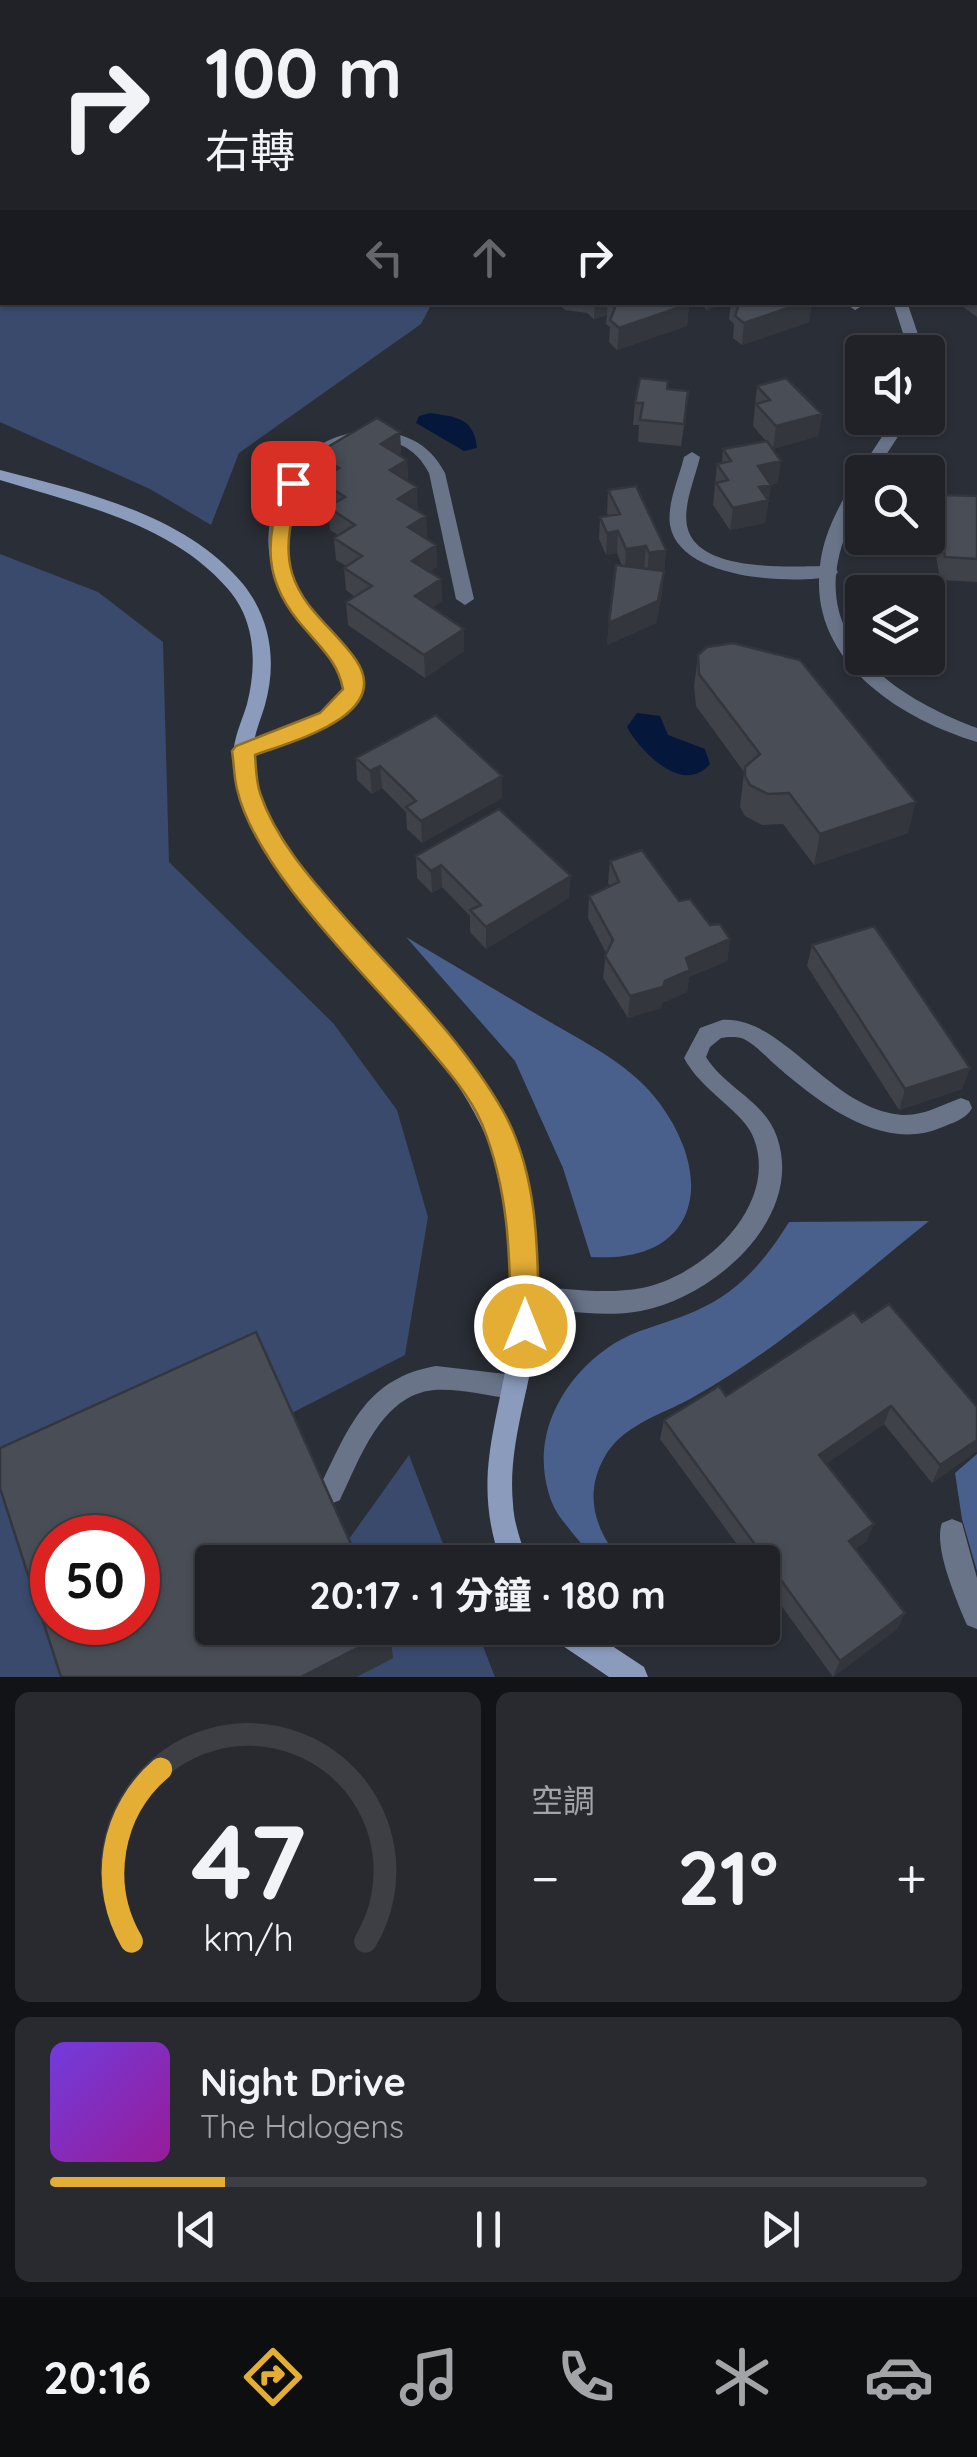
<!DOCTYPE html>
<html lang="zh-TW">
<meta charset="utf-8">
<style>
:root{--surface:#202228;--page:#282a30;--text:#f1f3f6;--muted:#a2a4a8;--line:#3d3f45;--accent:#e4ae35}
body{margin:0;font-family:Quicksand,"Noto Sans TC",sans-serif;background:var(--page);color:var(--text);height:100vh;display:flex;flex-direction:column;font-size:38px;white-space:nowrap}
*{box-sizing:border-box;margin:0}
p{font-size:32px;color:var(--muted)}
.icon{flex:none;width:55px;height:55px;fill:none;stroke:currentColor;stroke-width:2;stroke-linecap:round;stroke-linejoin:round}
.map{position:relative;height:1677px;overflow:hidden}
.panel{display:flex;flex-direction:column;gap:15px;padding:15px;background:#121316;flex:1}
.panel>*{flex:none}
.banner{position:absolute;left:0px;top:0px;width:978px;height:305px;box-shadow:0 2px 8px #0004,0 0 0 2px var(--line);background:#202228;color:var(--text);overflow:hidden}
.fabs{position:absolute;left:845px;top:335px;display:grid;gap:20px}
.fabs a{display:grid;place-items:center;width:100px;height:100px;border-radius:10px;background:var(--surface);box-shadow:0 2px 8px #0004,0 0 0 2px var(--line);font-size:50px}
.speed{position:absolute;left:30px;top:1515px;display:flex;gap:20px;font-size:50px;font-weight:700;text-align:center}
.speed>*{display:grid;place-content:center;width:130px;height:130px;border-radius:50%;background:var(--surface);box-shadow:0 2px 8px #0004,0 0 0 2px var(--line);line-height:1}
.speed .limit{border:15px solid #d22;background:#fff;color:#111}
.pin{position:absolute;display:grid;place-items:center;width:85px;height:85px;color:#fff;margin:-42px;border-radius:20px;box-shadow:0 5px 15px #0006}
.me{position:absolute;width:110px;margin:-55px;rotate:0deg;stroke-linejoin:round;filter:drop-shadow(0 0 8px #0008)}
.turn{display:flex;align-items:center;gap:35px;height:210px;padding:0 40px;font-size:45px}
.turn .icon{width:130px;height:130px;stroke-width:2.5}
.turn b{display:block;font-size:70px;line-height:85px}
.lanes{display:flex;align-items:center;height:95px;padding:0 40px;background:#0003;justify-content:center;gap:50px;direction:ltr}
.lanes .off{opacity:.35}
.big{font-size:75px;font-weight:700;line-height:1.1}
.panel .widget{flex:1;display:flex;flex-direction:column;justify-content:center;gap:15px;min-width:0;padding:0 35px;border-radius:15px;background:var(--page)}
.panel .dial{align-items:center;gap:0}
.dial svg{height:260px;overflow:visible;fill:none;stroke:var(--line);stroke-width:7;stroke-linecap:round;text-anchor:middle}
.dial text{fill:var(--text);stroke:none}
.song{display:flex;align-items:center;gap:30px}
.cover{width:120px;height:120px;border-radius:15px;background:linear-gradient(135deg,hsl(260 70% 55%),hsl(300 70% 35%))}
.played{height:10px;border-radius:5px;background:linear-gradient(90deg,var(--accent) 20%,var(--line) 20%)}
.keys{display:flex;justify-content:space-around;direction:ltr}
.heat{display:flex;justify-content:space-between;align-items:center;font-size:55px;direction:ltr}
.panel .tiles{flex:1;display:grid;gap:15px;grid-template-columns:1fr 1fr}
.widget:last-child{grid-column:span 2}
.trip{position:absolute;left:195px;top:1545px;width:585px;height:100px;border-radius:10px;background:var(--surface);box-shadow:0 2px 8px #0004,0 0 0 2px var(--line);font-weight:700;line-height:100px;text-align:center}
.dock{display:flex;height:160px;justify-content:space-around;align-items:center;background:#0d0e10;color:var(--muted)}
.dock .icon{width:70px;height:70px}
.dock .active{color:var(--accent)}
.dock b{font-size:45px;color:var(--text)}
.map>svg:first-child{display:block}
.green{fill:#394a6d}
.forest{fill:#49608c}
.water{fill:#06173c}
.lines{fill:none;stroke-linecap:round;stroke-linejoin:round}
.service{fill:#697489;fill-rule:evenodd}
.pedestrian{fill:#697489;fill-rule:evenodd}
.minor{fill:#697489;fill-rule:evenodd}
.secondary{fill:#8a9bbc;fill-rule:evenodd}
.wall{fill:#3f4249}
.shaded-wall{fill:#33363c}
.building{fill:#494d55;stroke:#33363c;stroke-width:2.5;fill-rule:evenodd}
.route{fill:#e4ae35;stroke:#947122;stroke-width:2.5}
</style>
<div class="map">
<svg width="977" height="1677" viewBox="0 0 977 1677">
<rect width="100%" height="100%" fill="#2a2e36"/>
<!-- green -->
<path class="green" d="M0,0H614L2,2V57Z
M0,70L2,302L432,303L421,324L239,453L211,525L150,489L0,422Z
M0,554L98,592L163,642L169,862L333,1023L397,1110L428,1217L405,1355L286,1416L4,1483L67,1677H0Z
M409,1455L450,1562H351L344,1546Z
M380,1628H476L495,1677H356L393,1658Z"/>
<!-- forest -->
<path class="forest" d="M406,937C454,965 502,994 550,1022C579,1039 609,1054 634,1076C670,1106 707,1171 684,1218C666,1253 626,1259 591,1257L563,1168L515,1061Z
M929,1221C852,1283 777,1351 690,1399C660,1415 621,1426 604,1458C583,1496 596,1532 622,1562C592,1563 581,1543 563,1521C546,1501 541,1466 545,1442C553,1393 593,1348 640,1331C672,1320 702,1312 730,1291C755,1272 773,1248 789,1222Z
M977,1454V1571L962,1519L955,1473Z"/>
<!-- water -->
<path class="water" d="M430,413C457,417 474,418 477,448L464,451L416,423L419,416Z
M637,713L660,716L668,735L705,749L710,764C683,796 641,752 627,727Z"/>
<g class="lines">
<!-- service -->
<path class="service" d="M975,178H977V187H975Z
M975,237H977L975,246Z
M843,302H860L862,306L855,310Z
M367,430C403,432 428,441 445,473L474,599L465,605L456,599L429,473C419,454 404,442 381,440C314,435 274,506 290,566C294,583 302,600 313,614C329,634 368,658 362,687C355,728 283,744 250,756H236L233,751L236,746C262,737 334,719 343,691C357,647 221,594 286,480C305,448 331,435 367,430Z
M692,452L700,457C695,478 683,505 687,526C697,574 793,566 829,566L835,568L838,572L835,576C793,585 679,580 670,525C667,503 679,478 684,457Z
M722,1020C784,1016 829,1109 902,1115C924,1116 941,1105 961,1098L969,1101L972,1108C967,1119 952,1123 940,1128C883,1152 821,1104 780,1069C769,1060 756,1045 744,1039C737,1036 727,1037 721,1038L710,1047L706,1057C725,1088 765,1101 777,1137C805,1218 714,1297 641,1311C603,1318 564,1310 526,1308L517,1305L514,1297L517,1289L526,1286C564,1288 604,1295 642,1288C703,1276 779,1206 754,1139C745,1112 701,1091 684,1058L700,1028Z
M436,1366L514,1375L523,1378L527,1387L523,1396L514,1399C488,1396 460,1388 434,1390C381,1395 360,1459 340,1500L331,1504L322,1500L318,1491L322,1482C350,1425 367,1378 436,1366Z
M952,1519L962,1523L977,1578V1629L967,1625C957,1601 933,1547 942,1523Z"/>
<!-- pedestrian -->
<path class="pedestrian" d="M0,63H2V71H0Z"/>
<!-- minor -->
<path class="minor" d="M893,302H907L924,352H909Z
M894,418H910L875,472H862C862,503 844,530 838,561C820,651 906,701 977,728V742C898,718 808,660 820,566C823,534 839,507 854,479L861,474L859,472Z"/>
<!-- secondary -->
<path class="secondary" d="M0,470C84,492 185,514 243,584C271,619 277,662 265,705C261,719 254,734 253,749C250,773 260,800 270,822C342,962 494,1030 529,1197C538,1239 541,1282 538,1325C532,1384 507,1444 513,1504C514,1525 522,1543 527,1562H501C473,1483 495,1433 508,1355C517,1305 516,1254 507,1205C478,1038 316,965 250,820C240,798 231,772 234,747C236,732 243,718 247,704C257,665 256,621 228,589C171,523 80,505 0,480Z
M547,1628H585L644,1667L648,1677H609L551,1638Z"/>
</g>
<!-- wall -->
<path class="wall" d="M977,249V317L959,304V302H975V250Z
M687,302L689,304L687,326L617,350L609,342L610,327L606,324L607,315L594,319L587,313L565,310L557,303Z
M699,302H730L707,310Z
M731,302H812L809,322L742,345L733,338L734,324L729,319Z
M757,386L822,414L818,436L773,449L767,442L778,483L771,485L765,523L730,530L713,505L717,464L722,463L723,449L766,441L753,426Z
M667,389L686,413L681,446L638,442L639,425H633L635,403Z
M400,432L401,454L399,455L407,460L408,481L418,509L417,510L426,516L427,538L436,545L437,567L430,572L441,579L442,601L432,608L464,651L425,678L348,625L346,602L355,597L346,590L344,568L346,566L336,560L334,538L338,535L330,530L328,507L321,502L319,480L321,478L318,476L316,454Z
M608,490L666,550L662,593L656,623L607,645L609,623L622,566L617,553L606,555L599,539L600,517L609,516L607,513Z
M943,495L977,496V582L940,580L932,530L937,508H940Z
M698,655L908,833L814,865L783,824L762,825L745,816L740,807L744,772L696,706L694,686Z
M356,758L502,798L422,843L407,829L406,812L382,788L372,794L357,780Z
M416,856L569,898L486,949L470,932V916L442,887L432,893L417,878Z
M610,861L679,901L730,939L727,961L689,977L687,992L662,1003L661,1008L628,1018L603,978L606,953L588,918L589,896L610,886L608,883Z
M812,945L970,1068L962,1089L899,1110L807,966Z
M862,1322L977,1407V1451L932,1483L884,1424L826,1464L867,1541L855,1549L905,1613L897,1629L833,1677L762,1579V1562H750L660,1439L664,1420L726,1396Z"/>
<!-- shaded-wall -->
<path class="shaded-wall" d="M595,302H608L607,315L594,319Z
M708,302H730L707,310Z
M802,302H812L809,322L742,345L744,323Z
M689,304L687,326L617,350L619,328Z
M822,414L818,436L773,449L776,426Z
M400,432L401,454L382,466L381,444Z
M407,460L408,482L390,470Z
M781,461L778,483L755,488L758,466Z
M771,485L765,523L730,530L733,508L759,487Z
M417,487L418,509L399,521L398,499Z
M426,516L427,538L408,527Z
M618,531L617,553L606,555L607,533Z
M436,545L437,567L413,583L412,561Z
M646,546L644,568L625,571L626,549Z
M666,550L662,593L656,623L607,645L609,623L647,575L649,553Z
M441,579L442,601L416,619L415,596Z
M464,629V651L425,678L424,655Z
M380,766L382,788L372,794L370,771Z
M502,776V798L422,843L421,821Z
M916,802L908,833L814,865L820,834Z
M441,865L442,887L432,893L431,871Z
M571,876L569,898L486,949V927Z
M730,939L727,961L689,977L687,992L662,1003L661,1008L628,1018L630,996L665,981L686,958Z
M970,1068L962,1089L899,1110L905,1089Z
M891,1406L884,1424L813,1473L819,1455Z
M977,1440V1451L932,1483L940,1465Z
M874,1524L867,1541L842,1558L849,1541Z
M905,1613L897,1629L833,1677L840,1661Z
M390,1631L393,1658L356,1677H301Z"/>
<!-- building -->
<path class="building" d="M977,125V143L975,144V126Z
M975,198L977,200V217L975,218Z
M977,249V292L975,290V250Z
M608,302H687L689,304L619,328L610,320L615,308Z
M738,302H805L744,323L735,316L739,304Z
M640,378L668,381L667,389L688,391L684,424L640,420L643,403H635Z
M786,378L822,414L776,426L756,404L770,400L757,386Z
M377,418L400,432L381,444L407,460L390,470L417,487L398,499L426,516L408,527L436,545L412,561L441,579L415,596L464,629L424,655L346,602L372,586L344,568L362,556L334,538L355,525L328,507L345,497L319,480L339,468L316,454Z
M767,441L781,461L758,466L771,485L759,487L768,500L733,508L716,483L728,480L717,464L731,461L723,449Z
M636,486L666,550L649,553L646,546L626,549L618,531L607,533L600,517L620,514L608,490Z
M943,495L977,496V559L945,557L937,508H945Z
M616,565L664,571L658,601L609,623Z
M733,643L800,660L916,802L820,834L789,793L768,794L750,785L745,776V767L760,754L699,674L698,655L707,647Z
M436,715L502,776L421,821L406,807L416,801L380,766L370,771L356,758Z
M499,809L571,876L486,927L470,910L481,905L441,865L431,871L416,856Z
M642,850L679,901L690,899L710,925L720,924L730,939L686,958L690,970L665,981L663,987L630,996L605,956L613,940L589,896L619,882L610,861Z
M874,926L970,1068L905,1089L812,945Z
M889,1304L977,1407V1440L940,1465L891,1406L819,1455L874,1524L849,1541L905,1613L840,1661L664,1420L719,1386L726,1396L854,1312L862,1322Z
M256,1332L359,1562H212V1628H388L390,1631L301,1677H61L0,1488V1448ZM52,1538H138V1622H52Z"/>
<!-- route -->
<path class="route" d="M293,477L302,483C293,513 283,542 292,573C303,610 336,630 356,660C394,716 289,742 255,755C256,767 256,781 260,793C275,838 309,877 340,912C395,975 461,1037 503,1111C539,1175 538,1255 539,1326L535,1335L525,1339L515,1335L511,1326C510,1256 509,1190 482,1124C469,1093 442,1064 420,1038C366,975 255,869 237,789C234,777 234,764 232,751L236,746L320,713L343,689C338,663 323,650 306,630C261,581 265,541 284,483Z"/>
</svg>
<div class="fabs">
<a><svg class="icon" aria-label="sound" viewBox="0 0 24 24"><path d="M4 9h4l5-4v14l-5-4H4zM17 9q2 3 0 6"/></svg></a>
<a><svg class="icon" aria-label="search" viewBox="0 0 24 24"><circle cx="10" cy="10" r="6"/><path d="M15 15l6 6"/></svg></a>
<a><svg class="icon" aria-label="layers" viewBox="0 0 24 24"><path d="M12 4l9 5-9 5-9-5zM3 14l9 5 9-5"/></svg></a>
</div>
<div class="speed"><div class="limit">50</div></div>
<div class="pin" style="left:293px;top:483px;background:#d93025"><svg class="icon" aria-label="arrive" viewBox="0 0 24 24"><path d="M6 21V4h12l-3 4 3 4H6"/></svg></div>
<svg class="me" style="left:525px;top:1326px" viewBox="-20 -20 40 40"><circle r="17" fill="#e4ae35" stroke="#fff" stroke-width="3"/><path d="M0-11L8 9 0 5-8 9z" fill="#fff"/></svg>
<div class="trip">20:17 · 1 分鐘 · 180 m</div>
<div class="banner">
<div class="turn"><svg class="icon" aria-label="right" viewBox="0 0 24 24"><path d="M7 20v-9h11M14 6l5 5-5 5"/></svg><div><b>100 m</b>右轉</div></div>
<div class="lanes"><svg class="icon off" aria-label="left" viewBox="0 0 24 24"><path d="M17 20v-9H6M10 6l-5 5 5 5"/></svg><svg class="icon off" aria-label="ahead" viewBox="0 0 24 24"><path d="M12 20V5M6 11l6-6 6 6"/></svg><svg class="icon" aria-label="right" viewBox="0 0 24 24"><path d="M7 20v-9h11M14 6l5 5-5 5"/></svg></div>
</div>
</div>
<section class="panel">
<div class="tiles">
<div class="widget dial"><svg viewBox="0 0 100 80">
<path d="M14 69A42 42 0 1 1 86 69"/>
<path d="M14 69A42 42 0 0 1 23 16" stroke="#e4ae35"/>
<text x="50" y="56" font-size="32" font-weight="700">47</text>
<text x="50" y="72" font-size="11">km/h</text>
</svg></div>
<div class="widget"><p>空調</p>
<div class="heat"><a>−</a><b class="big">21°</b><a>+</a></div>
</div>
<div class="widget">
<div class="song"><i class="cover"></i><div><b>Night Drive</b><p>The Halogens</p></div></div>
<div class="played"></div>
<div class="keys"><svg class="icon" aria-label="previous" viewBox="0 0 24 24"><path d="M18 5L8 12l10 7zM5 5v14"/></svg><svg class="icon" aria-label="pause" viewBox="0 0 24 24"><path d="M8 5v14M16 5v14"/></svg><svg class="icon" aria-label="next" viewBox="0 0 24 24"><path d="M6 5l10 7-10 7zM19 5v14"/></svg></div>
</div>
</div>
</section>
<nav class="dock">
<b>20:16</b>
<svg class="icon active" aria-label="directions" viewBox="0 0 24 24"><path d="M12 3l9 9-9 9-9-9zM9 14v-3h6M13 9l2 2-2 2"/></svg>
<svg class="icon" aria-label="music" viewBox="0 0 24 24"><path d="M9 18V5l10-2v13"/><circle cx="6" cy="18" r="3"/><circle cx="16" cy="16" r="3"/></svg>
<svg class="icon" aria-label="phone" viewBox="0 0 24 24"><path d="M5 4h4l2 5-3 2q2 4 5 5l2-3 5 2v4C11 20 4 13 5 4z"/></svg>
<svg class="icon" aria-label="climate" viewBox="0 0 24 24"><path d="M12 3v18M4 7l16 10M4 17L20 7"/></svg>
<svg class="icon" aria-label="car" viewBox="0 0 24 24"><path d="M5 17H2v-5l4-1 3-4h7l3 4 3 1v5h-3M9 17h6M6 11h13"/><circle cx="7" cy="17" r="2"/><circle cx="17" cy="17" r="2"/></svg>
</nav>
